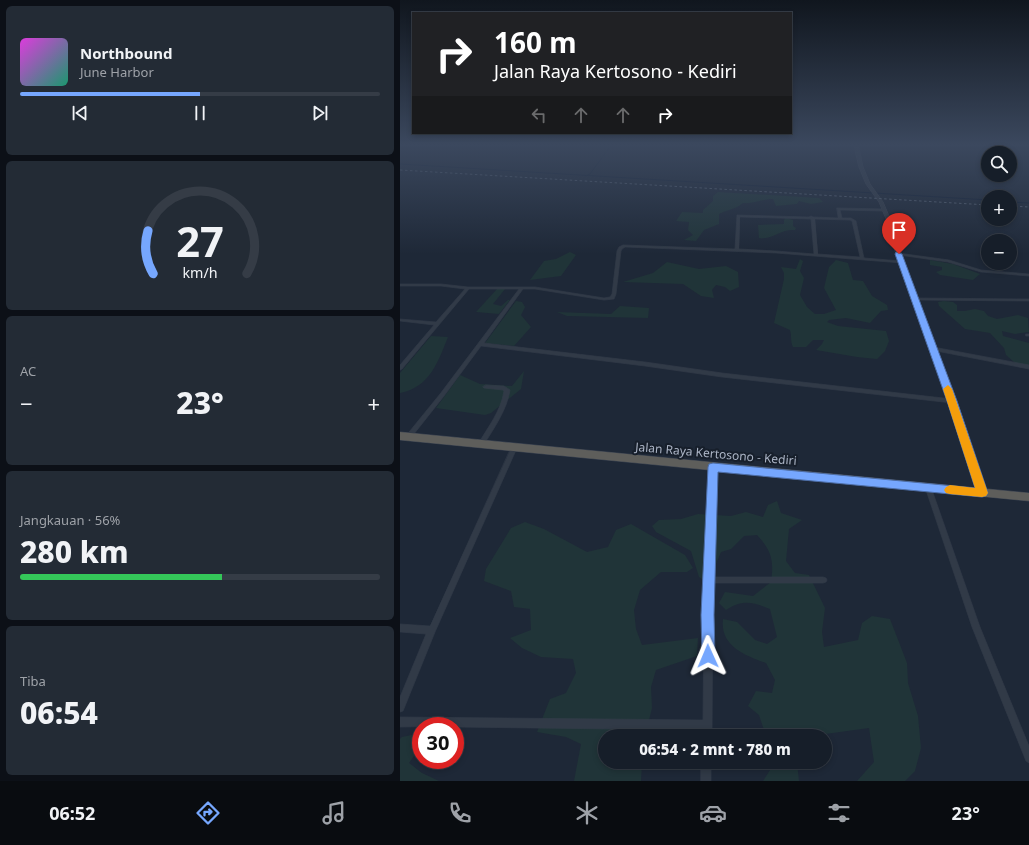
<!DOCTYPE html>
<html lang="id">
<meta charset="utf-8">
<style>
:root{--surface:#161e29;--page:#232b35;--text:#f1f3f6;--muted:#9ea2a8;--line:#353c46;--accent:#76a7fe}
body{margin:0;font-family:"Noto Sans",sans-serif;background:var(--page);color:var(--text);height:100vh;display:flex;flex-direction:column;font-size:15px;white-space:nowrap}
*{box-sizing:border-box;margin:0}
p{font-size:13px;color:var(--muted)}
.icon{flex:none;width:22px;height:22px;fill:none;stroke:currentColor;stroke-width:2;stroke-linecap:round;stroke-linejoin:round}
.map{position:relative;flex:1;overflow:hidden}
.side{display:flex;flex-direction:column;gap:6px;padding:6px;background:#0c1017;width:400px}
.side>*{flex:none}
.guide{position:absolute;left:12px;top:12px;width:380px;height:122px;border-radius:0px;box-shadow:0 2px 6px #0003,0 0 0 1px var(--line);background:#202124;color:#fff;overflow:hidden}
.controls{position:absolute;left:581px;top:146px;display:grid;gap:8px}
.controls a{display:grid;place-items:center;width:36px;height:36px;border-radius:50%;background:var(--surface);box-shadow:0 2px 6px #0003,0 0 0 1px var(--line);font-size:20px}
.speed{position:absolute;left:12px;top:717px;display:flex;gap:8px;font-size:20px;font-weight:700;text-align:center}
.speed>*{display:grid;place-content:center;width:52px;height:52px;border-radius:50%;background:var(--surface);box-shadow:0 2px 6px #0003,0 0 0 1px var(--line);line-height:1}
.speed .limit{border:6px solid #d22;background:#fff;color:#111}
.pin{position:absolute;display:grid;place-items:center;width:34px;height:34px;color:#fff;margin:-41px -17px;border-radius:50% 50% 50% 0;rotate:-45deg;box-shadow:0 0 4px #0007}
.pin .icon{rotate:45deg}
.me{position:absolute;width:44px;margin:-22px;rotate:359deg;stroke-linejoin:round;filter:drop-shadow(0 0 3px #0008)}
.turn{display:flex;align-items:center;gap:14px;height:84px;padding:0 16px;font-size:18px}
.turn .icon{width:52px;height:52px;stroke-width:2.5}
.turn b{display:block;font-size:28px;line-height:34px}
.lanes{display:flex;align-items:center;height:38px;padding:0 16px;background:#0003;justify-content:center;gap:20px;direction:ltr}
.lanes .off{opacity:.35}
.big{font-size:30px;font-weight:800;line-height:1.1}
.side .tile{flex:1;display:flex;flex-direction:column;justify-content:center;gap:6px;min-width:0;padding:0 14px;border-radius:6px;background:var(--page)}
.side .dial{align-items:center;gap:0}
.dial svg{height:104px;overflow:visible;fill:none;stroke:var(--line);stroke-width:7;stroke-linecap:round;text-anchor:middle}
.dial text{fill:var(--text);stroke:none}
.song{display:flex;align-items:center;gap:12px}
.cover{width:48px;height:48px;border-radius:6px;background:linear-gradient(135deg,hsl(300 70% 55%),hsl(160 70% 35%))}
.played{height:4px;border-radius:2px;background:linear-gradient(90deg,var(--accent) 50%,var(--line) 50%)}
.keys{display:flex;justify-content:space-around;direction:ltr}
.heat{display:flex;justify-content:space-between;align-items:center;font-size:22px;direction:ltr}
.charge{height:6px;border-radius:3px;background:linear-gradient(90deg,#34c759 56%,var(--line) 0)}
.trip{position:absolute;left:198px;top:729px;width:234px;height:40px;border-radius:20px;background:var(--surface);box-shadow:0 2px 6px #0003,0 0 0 1px var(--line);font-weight:800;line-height:40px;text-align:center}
.tabs{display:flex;height:64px;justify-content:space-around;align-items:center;background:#090c10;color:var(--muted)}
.tabs .icon{width:28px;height:28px}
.tabs .selected{color:var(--accent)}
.tabs b{font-size:18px;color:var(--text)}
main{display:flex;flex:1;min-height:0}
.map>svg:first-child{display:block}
.green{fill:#203438}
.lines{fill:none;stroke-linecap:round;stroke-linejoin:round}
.stream{stroke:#121f34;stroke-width:1}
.minor-casing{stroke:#3b4351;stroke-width:0.5}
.tertiary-casing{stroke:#3b4351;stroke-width:1}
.trunk-casing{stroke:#3c4452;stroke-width:1}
.minor{fill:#313a47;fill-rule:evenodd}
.tertiary{fill:#313a47;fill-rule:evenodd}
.trunk{fill:#5e5e5b;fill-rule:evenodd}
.rail{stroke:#535e6f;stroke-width:1;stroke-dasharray:2.5 2.5;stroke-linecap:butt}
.route{fill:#76a7fe;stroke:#4d6da5}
.slow{fill:#f59e0b}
.labels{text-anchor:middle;stroke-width:4;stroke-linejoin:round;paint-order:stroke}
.street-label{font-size:12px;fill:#abb4c5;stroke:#171f2b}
</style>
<main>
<section class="side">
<div class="tile">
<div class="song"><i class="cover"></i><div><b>Northbound</b><p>June Harbor</p></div></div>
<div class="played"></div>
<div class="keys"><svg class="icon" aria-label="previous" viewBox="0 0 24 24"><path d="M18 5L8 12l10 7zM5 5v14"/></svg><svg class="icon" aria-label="pause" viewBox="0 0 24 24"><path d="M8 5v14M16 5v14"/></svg><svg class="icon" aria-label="next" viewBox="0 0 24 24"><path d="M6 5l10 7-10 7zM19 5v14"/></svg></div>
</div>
<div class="tile dial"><svg viewBox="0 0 100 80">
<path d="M14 69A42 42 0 1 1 86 69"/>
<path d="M14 69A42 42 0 0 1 10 36" stroke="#76a7fe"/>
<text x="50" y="56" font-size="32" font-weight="700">27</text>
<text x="50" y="72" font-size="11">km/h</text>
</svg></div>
<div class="tile"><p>AC</p>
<div class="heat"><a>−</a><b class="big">23°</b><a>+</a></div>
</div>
<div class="tile"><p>Jangkauan · 56%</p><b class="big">280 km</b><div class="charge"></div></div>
<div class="tile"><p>Tiba</p><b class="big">06:54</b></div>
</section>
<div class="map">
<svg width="629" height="781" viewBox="0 0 629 781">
<rect width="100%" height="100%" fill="#1e2837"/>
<!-- green -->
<path class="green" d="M318,192L419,198L423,202L411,204L399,201L397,204L376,206L373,199C362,199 354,204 343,203C335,210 328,209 319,214V224L304,230L296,241L284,240L293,235L288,230L289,222L276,221L282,212L303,213V210L313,201V196Z
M386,218L393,220V226L396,228L395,230C379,229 373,240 359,238L358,225L384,224V220Z
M170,252L176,255L161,276L130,280L144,261L156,259Z
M400,259L403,261L400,271L404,278L400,295L407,307L415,314H424L436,310L424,288L429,267L436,260L448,263L453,280L463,281L472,296L487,305L488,310L481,311L470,323L446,318L429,320L427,322L438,326L486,331L489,341L485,351L477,359L457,357L416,350L422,344L424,340H413L406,347H393C390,341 392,336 390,330L374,323L384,279V273L381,267L396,269Z
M530,260L553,264L580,274L573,280L540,275L536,272L542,270V267L530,265Z
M267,262L299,269L326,266L338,272L339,287L330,291L325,287L316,285L312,290L314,298L301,296L283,284L223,282L253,273Z
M97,289H105L93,304L101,306L108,300H110L99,314L76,312Z
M116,301L122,302L125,307L121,315L131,327L114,346L85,343Z
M544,301L553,302L557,305V311H565L575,309L584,311L588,316L597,319L618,315L628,318L629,332L615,334L602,331L603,336L629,343V366L615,363L606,355L604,348L590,333L565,329L539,306L538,302Z
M220,306L249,308L248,318L167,316L157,312L211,314Z
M31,336L48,337C38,362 30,387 0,393V373Z
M124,371L121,389L91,413L85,415L36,408L60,375L80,384L112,386Z
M377,501L381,513L402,520L389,529L386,561L395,573L409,575L425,608L422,632L424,647L458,640L462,623L472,616L490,619L507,663L508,683L518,716L521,748L515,771L505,781H457L474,762L469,728L411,736H366L359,715L348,706L356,691L372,693L375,680L366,663C344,655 320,646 323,619L337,622L355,640L367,644L377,637L370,609C353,602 342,599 326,610L319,603L325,592L353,596L371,582C374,561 372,551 357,535L344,536L331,549L321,552L308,583L299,577L291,551L256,532L252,526L259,520L281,519L298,514L331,516L346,512L363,517L368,505Z
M125,522L144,529L187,552L208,547L216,530L231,524L285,555L293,568L287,572H261L240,590L234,610L236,629L242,645L298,638L297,656L256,670L251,687L252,708L245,736H205V762H242L241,781H174L181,744L166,737L137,732L150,699L166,693L176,673L173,659L141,657L122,648L110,638L131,630L130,609L114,607L111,591L84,581L86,569L111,528Z
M21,733V746L9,763L22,773L39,781H0V739L2,737Z
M371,762H397L399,781H363L372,767Z"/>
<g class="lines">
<!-- stream -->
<path class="stream" d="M0,164L588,200
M186,176L190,174L212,144
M610,202L629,203"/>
<defs>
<path id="minor" d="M437,208L486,209L487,210L485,211L440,210L442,218H451L456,221L464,258L501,261H502V263L376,253L225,247L222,249L221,251L216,294L214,299L204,300L135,289H123L84,343L245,362L322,373L552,399L555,401L554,402L552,403L322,377L245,366L81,346L44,396L10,439H6L5,437L40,394L119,289H69L2,369L0,370V365L34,325L0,321V319L36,322L65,289L41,286H0V284H41L68,287H135L204,298L210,297L212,294L217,251L219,247L223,245L335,249L337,215L409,217L411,216L413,217L438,218ZM340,217L411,219L414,254L376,251L339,249ZM415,219L450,220L452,221L460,257L418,254Z
M498,253L549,260L581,270L629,274V276L581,272L548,262L499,255H498Z
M513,298L629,299V301L515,300H513Z
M626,334H629V336H626Z
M533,347L629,365V369L531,350L530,349L531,348Z
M86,385L104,386L110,390C107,410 94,428 83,446H79L78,444C88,427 101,411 104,391L103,390L84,388L83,387Z
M112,446H116L117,448L35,632L3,711L0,712V697L26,634L0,632V624L30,626Z
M311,465H315L316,467L313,577H423L426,578L427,580L426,582L423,583H313L312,736H302V730L55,727V726L0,727V717L303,720L304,615L310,467Z
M528,484L530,485L531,487L580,627L629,746V763L626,761L572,627L525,487L526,485Z
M301,762H311V781H301Z"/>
<path id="tertiary" d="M454,144H458L463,167L470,184L483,202L491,221L504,262L556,401L586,493L585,495L582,496L579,495L578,493L548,401L498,262L487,221L479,202L466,184L459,167Z"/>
<path id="trunk" d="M0,432L629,493V501L0,440Z"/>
</defs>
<!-- minor casing -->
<use href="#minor" class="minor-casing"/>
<!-- tertiary casing -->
<use href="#tertiary" class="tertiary-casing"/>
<!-- trunk casing -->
<use href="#trunk" class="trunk-casing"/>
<!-- minor -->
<use href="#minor" class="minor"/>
<!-- tertiary -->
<use href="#tertiary" class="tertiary"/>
<!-- trunk -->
<use href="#trunk" class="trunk"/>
<!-- rail -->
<path class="rail" d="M0,170L588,205
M610,206L629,207"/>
</g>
<!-- sky -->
<linearGradient id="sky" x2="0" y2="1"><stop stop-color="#10161e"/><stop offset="0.57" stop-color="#3b485e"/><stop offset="1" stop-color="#3b485e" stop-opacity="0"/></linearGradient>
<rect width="629" height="254" fill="url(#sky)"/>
<!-- route -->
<path class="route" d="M496,252L502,254L557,401L588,493L586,496L582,497L318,472L314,615L315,656L313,660L308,663L304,660L302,656L301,615L308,467L309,464L313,463L575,488L547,401L495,254Z"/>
<!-- slow -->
<path class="slow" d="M548,385L552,389L588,493L586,496L582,497L550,494L546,493L544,490L546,487L550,485L575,488L543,389Z"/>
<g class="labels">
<!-- street labels -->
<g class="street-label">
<text transform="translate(316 454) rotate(5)" y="4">Jalan Raya Kertosono - Kediri</text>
</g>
</g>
</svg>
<div class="controls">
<a><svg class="icon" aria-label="search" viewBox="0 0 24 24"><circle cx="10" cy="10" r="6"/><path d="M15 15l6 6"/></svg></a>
<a>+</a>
<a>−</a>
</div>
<div class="speed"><div class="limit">30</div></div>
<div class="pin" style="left:499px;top:254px;background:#d93025"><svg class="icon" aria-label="arrive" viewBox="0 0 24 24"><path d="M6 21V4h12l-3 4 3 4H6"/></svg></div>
<svg class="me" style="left:308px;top:656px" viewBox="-20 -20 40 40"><path d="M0-17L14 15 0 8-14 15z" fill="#76a7fe" stroke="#fff" stroke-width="4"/></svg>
<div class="trip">06:54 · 2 mnt · 780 m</div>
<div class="guide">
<div class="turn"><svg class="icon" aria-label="right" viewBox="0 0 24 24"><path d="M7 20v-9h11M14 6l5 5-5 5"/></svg><div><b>160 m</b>Jalan Raya Kertosono - Kediri</div></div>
<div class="lanes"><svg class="icon off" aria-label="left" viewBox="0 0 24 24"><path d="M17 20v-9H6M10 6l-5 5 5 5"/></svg><svg class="icon off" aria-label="ahead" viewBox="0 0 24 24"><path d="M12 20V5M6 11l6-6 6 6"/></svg><svg class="icon off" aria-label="ahead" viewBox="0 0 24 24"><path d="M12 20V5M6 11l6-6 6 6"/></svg><svg class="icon" aria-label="right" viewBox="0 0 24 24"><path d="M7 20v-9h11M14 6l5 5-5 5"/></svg></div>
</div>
</div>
</main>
<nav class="tabs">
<b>06:52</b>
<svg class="icon selected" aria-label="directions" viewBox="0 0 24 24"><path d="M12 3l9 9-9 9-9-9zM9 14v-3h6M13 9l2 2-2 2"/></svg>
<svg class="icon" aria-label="music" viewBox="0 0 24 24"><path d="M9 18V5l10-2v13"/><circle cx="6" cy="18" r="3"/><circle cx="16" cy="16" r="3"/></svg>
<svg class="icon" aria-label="phone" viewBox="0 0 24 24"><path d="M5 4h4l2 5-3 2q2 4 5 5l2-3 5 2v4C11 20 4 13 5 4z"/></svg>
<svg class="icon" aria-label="climate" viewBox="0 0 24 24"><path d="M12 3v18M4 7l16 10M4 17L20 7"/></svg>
<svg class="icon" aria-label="car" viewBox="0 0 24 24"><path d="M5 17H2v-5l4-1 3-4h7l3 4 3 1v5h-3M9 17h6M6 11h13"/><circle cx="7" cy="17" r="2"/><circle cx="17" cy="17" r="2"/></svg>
<svg class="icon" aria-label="filters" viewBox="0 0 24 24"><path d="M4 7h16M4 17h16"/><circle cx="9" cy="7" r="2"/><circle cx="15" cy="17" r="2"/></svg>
<b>23°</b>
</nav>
